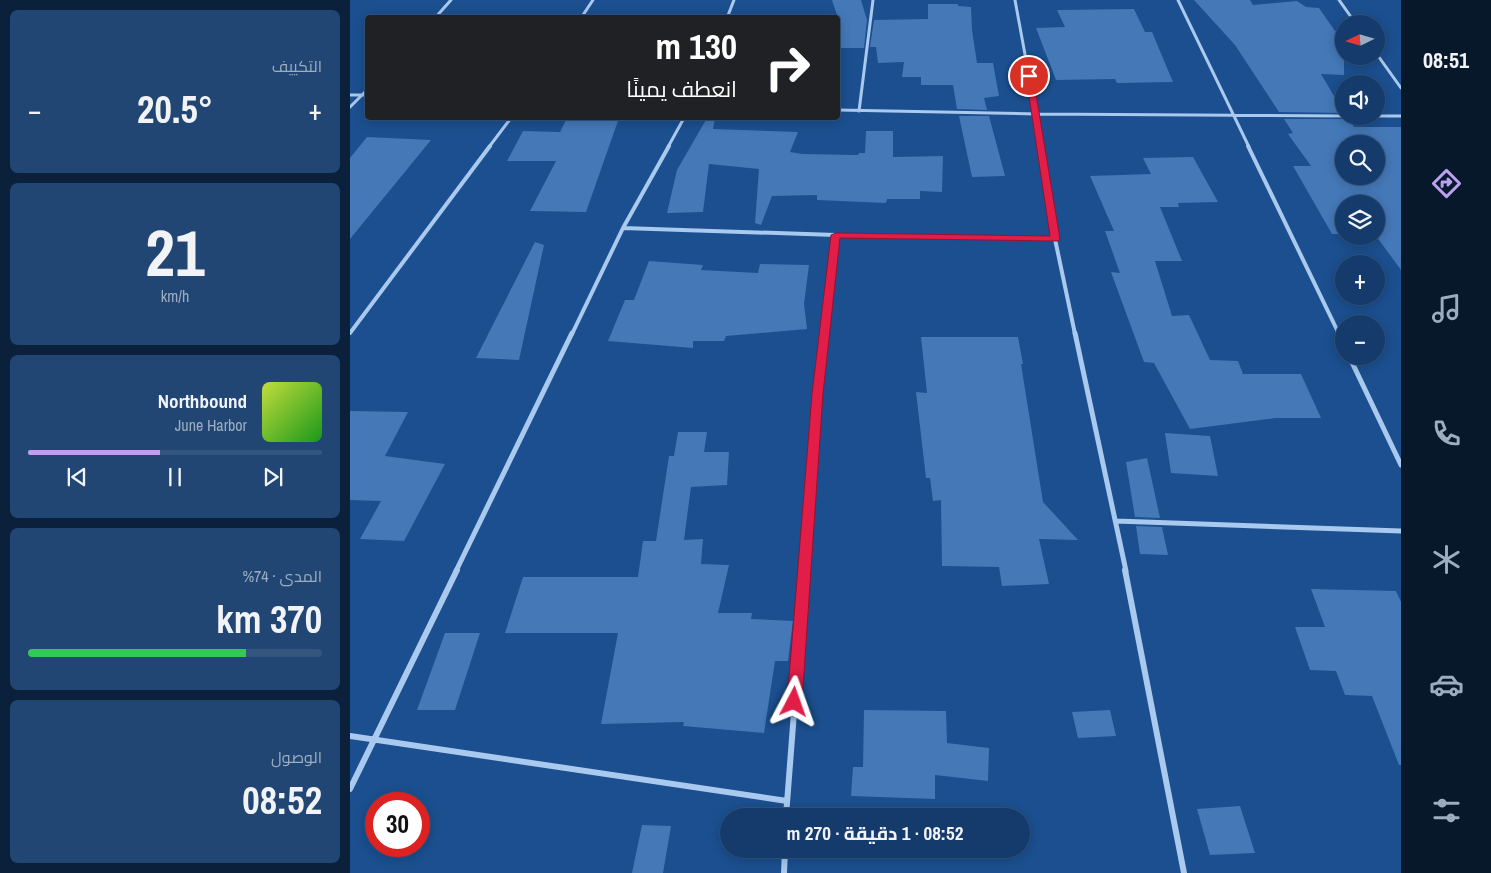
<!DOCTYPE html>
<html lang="ar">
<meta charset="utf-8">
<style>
:root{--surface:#143b6b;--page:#214673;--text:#f1f3f6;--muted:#9dadc1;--line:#33557e;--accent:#bca0f2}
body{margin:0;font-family:"Archivo Narrow",Cairo,sans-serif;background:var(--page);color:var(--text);direction:rtl;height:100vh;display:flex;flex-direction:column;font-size:19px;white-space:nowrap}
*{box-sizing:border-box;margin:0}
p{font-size:16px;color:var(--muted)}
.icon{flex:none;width:28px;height:28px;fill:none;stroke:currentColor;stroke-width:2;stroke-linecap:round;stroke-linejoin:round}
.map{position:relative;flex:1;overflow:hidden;direction:ltr}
.side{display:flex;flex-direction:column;gap:10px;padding:10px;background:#0b203b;width:350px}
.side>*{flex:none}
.top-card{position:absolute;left:15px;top:15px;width:475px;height:105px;border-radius:5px;box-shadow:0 2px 12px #0003,0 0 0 1px var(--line);direction:rtl;background:#202124;color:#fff;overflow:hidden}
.needle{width:32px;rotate:265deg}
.tools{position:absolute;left:985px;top:15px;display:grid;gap:10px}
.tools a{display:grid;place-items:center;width:50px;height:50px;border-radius:50%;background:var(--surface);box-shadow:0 2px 12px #0003,0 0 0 1px var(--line);font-size:25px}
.speed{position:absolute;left:15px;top:792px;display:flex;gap:10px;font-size:25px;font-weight:700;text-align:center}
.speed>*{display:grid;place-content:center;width:65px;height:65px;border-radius:50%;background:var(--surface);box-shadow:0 2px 12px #0003,0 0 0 1px var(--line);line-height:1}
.speed .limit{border:8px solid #d22;background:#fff;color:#111}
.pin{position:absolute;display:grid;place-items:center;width:42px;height:42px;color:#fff;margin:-21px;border:2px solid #fff;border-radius:50%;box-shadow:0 1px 5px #0007}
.me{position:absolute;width:55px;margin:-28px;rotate:4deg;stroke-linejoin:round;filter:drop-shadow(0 0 4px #0008)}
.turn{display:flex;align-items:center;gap:18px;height:105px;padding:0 20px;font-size:22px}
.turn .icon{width:65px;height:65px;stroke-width:2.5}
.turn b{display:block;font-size:35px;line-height:42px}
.big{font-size:38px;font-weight:700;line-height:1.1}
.side .tile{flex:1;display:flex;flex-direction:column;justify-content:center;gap:8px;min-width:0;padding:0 18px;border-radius:8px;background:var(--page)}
.side .dial{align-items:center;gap:0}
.dial b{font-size:65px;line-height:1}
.song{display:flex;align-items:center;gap:15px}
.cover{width:60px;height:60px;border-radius:8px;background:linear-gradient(135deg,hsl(70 70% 55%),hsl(120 70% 35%))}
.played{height:5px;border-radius:2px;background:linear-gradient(90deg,var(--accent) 45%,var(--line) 45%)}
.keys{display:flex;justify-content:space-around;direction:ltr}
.heat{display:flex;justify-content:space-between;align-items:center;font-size:28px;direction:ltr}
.charge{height:8px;border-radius:4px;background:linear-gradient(90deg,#34c759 74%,var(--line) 0)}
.trip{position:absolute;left:370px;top:808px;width:310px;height:50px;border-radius:25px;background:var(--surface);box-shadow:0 2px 12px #0003,0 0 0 1px var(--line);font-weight:700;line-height:50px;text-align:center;direction:rtl}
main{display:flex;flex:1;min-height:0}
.menu{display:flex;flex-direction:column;width:90px;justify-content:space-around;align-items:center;background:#08182b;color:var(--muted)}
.menu .icon{width:35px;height:35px}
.menu .selected{color:var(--accent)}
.menu b{font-size:22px;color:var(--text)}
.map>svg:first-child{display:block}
.building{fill:#4478b7;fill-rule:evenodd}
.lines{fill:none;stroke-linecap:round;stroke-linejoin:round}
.minor-far3{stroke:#a9c9ee;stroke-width:3}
.minor-far2{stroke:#a9c9ee;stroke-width:4}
.minor-far1{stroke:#a9c9ee;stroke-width:5}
.minor{stroke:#a9c9ee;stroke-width:6}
.route{fill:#e11d48;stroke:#92132f}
</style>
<main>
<nav class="menu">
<b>08:51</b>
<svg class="icon selected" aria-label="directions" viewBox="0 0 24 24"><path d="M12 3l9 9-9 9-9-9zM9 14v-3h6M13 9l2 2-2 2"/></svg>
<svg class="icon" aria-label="music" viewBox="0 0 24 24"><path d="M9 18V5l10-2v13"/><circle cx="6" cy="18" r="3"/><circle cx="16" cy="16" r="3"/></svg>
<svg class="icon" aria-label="phone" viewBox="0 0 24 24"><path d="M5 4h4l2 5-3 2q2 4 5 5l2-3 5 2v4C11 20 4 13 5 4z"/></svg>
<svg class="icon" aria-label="climate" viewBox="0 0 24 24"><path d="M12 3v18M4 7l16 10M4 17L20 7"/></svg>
<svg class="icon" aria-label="car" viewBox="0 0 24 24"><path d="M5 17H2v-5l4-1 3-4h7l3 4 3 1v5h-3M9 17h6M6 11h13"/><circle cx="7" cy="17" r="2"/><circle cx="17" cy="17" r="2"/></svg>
<svg class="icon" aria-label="filters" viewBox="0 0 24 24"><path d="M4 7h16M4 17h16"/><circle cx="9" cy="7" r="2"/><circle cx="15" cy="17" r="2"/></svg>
</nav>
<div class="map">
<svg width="1051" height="873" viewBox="0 0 1051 873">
<rect width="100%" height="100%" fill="#1b4f8f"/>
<!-- building -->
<path class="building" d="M482,0H511L517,20L514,48H488V18Z
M844,0H900L903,5L947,1L956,7L969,8L985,31H994V75L971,74L994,113L929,112L885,45Z
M578,4H608V6L621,7L622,30L627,63H643L649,96L634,98L637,110L607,109L603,85H571V77H552L554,62L528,63L526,47H520L524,20L578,19Z
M784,9L795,32H802L823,82L767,83L765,79L706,80L686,28L715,27L707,10Z
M609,116H639L655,176L622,177Z
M998,116L1004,127H1051V270L1026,236V204H994V234H982L943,166H961L938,134L943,133L934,119H994ZM994,144H1026V176H994Z
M217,118H269L236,212L180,211L206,161H157L173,131L210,132Z
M357,118H365L363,129L448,132L440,152L452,154L508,155L509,153H515L516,131H543V157L593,156L592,192L570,191V199H537L536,203L467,200V195L422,196L411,225L405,223L409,169L359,164L353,212L317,213L327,170Z
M17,137L81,140L0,239V158Z
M843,157L868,202L828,203L829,207H810L832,261H805L822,316L839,315L860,360L888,361L893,374H951L971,418H925L840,429L804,363L794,362L761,272L770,273L755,231H764L740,176L801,174L793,158Z
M185,242L194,245L169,360L126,358Z
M299,261L353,265L351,270L408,273L410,264L459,265L454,304L457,329L376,336L374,341H343V348L258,341L275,300H284Z
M571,337H668L673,364H671L693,502L728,540L689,539L699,584L652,586L649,567L592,566L591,500L583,501L580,478H576L566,392L577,393Z
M0,411L58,412L35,456L95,464L54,541L10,539L31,501L0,500Z
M328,432H357L354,452H379L377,485L341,487L334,540L353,539L351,564L379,565L368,613H402L401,619L443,621L438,661H425L414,733L333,726L334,722L251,724L268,633H155L173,577H288L293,541H306L319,456H324Z
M815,433L860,436L868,476L821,473Z
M797,458L810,518L785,517L776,462Z
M786,526L812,527L818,555L790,554Z
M961,589L1046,591L1051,602V765H1049L1022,696L995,695L986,671L960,670L945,627H975Z
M95,633H130L105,710H67Z
M514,710L596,711L597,743L639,748L638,781L585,775V799L501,796L503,767H513Z
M760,710L766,736L728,738L722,712Z
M890,806L905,853L860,855L847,809Z
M292,825L321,826L313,873H282Z"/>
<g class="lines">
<!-- minor-far3 -->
<path class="minor-far3" d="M665,0L692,147
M828,0L899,147
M989,0L1006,24
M85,18L101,0
M231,18L243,0
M377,18L384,0
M1026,53L1051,88
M0,95H18
M0,107L18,89
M488,110L687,114L994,116
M509,111L523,0
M1026,116H1051
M139,147L161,118
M318,147L334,118"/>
<!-- minor-far2 -->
<path class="minor-far2" d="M692,146L705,239L725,334
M898,146L989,334
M273,228L486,235L705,239
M0,333L140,146
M222,334L273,228L319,146
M475,334L486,235"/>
<!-- minor-far1 -->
<path class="minor-far1" d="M725,333L776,571
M988,333L994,345
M999,356L1051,465
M766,521L1051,531
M106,571L222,333
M455,571L468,394L475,333"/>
<!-- minor -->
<path class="minor" d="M775,570L834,873
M0,736L437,801
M0,789L107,570
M436,816L455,570
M434,873L435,849"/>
</g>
<!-- route -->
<path class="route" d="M679,74L683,76L710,239L708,241L490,238L473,394L452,702L449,707L444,709L439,707L437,702L462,394L481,235L486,233L700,236L676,76Z"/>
</svg>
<div class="tools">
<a><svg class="needle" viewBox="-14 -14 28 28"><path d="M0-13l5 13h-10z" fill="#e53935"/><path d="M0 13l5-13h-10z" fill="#9dadc1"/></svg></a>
<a><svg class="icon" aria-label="sound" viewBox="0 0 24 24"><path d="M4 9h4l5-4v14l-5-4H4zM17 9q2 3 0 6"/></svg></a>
<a><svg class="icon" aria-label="search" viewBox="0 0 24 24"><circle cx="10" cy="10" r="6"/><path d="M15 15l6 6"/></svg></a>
<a><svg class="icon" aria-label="layers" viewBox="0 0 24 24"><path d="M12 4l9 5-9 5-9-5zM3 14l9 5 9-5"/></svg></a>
<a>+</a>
<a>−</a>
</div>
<div class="speed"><div class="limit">30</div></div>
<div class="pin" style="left:679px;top:76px;background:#d93025"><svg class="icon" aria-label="arrive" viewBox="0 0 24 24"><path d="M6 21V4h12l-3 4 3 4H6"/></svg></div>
<svg class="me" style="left:444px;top:702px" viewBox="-20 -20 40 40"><path d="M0-17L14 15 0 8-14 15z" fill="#e11d48" stroke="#fff" stroke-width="4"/></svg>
<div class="trip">08:52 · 1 دقيقة · 270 m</div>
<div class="top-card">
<div class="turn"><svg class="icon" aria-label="right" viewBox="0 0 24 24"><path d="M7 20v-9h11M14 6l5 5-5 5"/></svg><div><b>130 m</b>انعطف يمينًا</div></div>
</div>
</div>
<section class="side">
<div class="tile"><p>التكييف</p>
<div class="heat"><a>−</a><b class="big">20.5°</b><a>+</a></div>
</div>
<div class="tile dial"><b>21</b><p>km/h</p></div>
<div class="tile">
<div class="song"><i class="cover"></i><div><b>Northbound</b><p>June Harbor</p></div></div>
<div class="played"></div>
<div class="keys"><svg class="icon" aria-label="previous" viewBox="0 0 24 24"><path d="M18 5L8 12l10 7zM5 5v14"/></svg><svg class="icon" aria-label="pause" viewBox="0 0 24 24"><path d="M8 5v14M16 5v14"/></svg><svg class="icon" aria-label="next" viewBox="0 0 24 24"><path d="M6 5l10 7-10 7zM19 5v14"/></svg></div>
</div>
<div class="tile"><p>المدى · 74%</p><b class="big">370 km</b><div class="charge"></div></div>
<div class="tile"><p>الوصول</p><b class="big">08:52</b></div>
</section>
</main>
